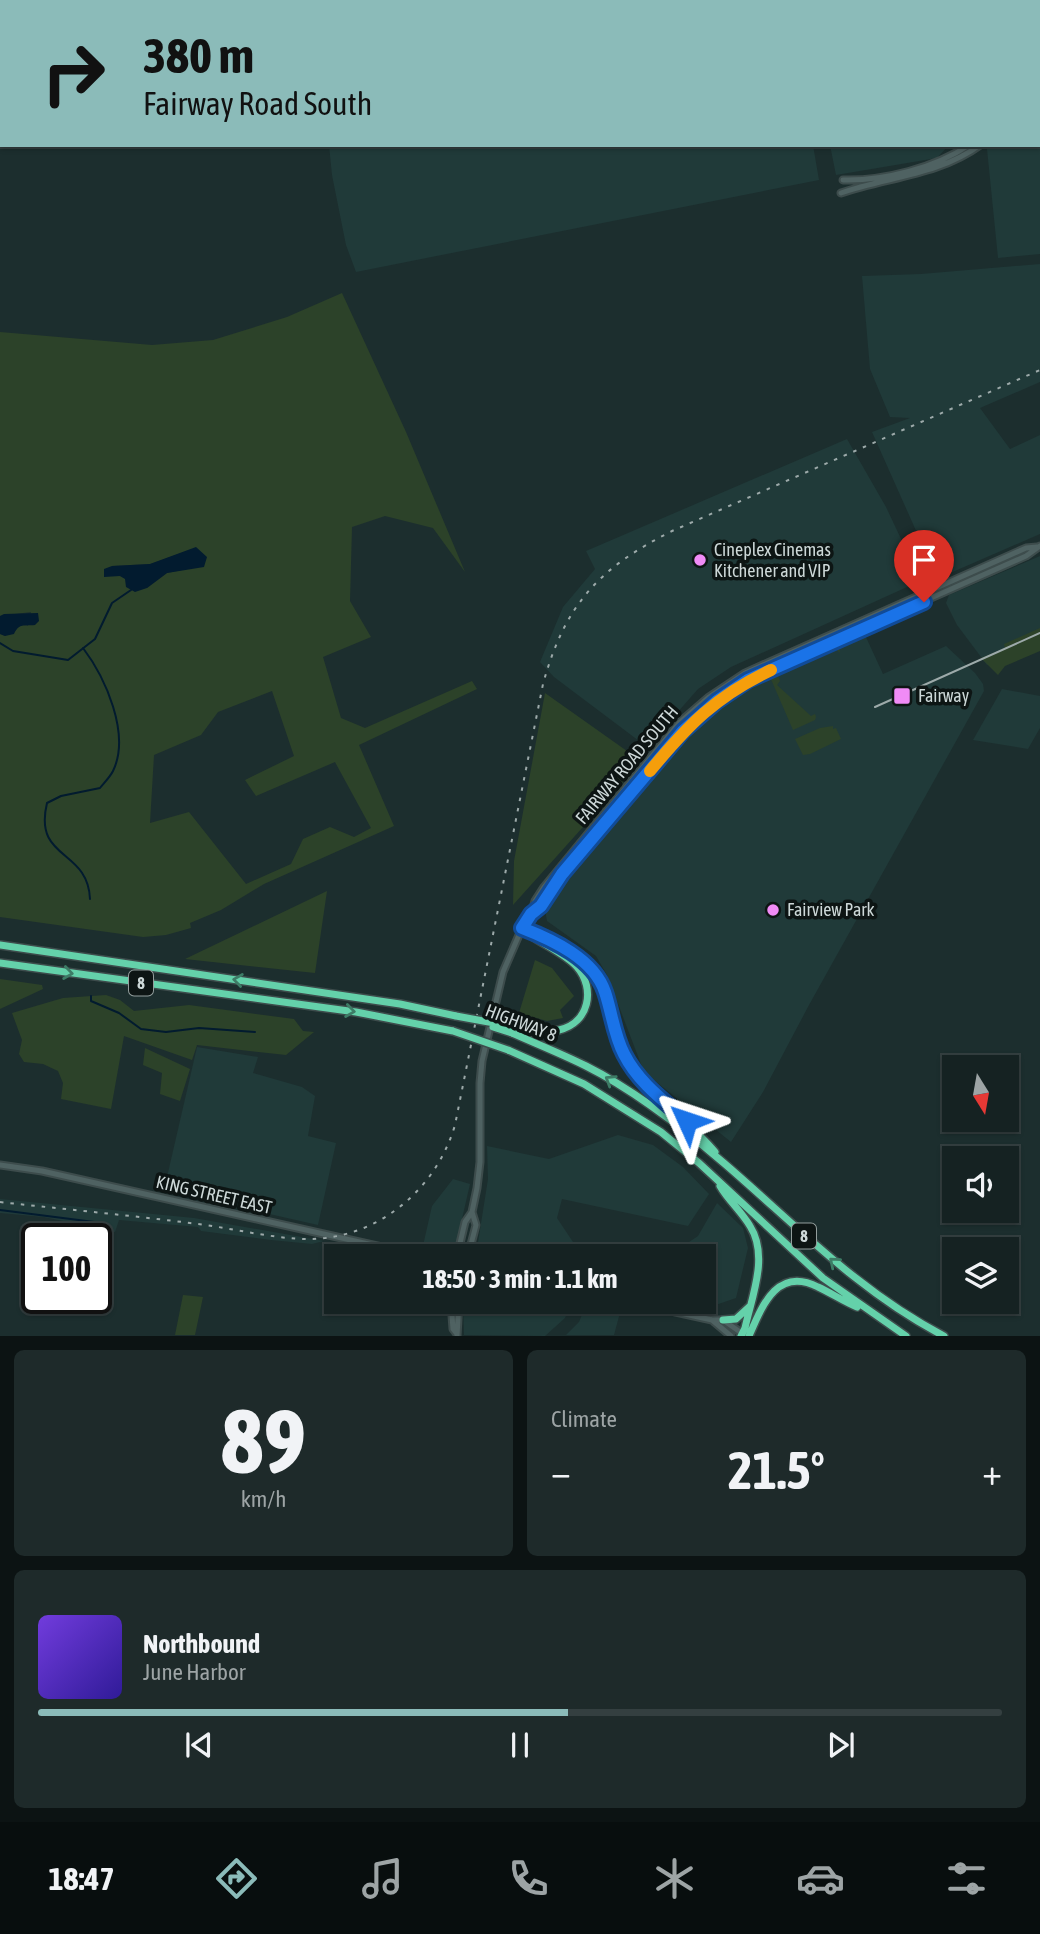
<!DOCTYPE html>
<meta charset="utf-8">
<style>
:root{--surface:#152222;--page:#1e2a2a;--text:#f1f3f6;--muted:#9da4a5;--line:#343f40;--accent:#8bbbb9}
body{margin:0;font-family:"Asap Condensed",sans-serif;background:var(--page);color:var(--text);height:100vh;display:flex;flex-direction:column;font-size:26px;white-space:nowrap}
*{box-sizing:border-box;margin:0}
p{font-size:23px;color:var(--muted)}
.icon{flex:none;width:38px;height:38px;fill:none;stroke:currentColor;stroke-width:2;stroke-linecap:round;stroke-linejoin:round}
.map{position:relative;height:1336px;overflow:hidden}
.sheet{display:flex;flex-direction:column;gap:14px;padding:14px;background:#0c1313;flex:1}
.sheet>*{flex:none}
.top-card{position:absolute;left:0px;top:0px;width:1041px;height:147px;box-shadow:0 2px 5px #0004,0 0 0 2px var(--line);background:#8bbbb9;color:#111;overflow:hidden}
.needle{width:46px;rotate:169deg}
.buttons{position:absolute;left:942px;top:1055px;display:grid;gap:14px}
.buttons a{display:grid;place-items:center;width:77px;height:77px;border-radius:0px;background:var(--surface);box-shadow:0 2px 5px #0004,0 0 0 2px var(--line);font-size:35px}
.speed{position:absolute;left:21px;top:1223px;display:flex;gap:14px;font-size:35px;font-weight:700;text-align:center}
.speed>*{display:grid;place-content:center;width:91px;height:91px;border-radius:50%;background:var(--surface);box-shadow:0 2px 5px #0004,0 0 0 2px var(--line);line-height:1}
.speed .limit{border:4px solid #111;border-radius:10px;background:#fff;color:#111}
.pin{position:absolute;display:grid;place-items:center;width:60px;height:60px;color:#fff;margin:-72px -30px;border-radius:50% 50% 50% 0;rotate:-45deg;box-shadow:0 0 7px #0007}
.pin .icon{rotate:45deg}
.me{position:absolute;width:77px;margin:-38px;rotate:312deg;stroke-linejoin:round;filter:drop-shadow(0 0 5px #0008)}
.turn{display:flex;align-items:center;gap:24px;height:147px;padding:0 28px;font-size:32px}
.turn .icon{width:91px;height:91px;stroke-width:2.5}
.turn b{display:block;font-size:49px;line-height:60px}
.big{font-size:52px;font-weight:700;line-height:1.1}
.sheet .widget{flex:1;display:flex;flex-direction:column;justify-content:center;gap:10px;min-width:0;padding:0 24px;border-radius:10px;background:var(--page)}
.sheet .dial{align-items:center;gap:0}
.dial b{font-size:91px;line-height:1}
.song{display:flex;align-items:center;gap:21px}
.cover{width:84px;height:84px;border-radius:10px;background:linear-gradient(135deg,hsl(260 70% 55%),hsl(250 70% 35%))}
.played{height:7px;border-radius:4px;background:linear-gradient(90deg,var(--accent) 55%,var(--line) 55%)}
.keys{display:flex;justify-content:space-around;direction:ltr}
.heat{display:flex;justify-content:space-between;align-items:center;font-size:38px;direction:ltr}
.sheet .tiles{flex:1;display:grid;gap:14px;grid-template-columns:1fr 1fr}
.widget:last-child{grid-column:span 2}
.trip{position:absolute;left:324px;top:1244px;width:392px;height:70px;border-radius:0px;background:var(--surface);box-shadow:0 2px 5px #0004,0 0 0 2px var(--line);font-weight:700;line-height:70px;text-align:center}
.tab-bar{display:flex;height:112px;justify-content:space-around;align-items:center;background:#080e0e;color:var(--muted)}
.tab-bar .icon{width:49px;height:49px}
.tab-bar .selected{color:var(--accent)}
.tab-bar b{font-size:32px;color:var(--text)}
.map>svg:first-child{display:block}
.built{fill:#203a39}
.green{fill:#2c4229;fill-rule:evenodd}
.water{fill:#021b2f}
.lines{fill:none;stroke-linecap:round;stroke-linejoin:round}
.stream{stroke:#021b2f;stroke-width:2}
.secondary-casing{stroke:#3d4c4c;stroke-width:9}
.motorway-casing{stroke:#3d4c4c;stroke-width:10}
.secondary{stroke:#4f6262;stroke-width:5}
.motorway{stroke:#64d1aa;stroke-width:7}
.tram{stroke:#9daaaa;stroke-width:2}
.rail{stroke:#9daaaa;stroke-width:2;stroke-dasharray:3.5 7;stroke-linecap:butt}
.motorway-bridge-casing{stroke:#3d4c4c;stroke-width:10;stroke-linecap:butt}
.motorway-bridge{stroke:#64d1aa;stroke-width:7}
.oneway{stroke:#3d7c66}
.route-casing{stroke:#114b97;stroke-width:18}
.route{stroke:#1a73e8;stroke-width:12}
.slow{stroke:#f59e0b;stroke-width:12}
.poi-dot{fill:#f08bf6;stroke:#0d1514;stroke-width:2.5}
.labels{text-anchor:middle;stroke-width:7;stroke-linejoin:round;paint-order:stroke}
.shield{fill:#0d1514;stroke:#939e9d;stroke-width:2}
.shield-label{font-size:16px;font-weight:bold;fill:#cdd8d8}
.poi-label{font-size:18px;fill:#cdd8d8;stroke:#0d1514;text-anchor:start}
.street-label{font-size:18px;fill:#cdd8d8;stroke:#0d1514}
</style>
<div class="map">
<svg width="1040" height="1336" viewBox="0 0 1040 1336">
<rect width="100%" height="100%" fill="#1c2e2e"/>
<!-- built -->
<path class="built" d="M336,0H787L788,2H335Z
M1040,109V254L998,258L987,149L992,145H1040Z
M329,145H813L819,180L356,272L346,245L332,175Z
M830,145H949L937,158L836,175Z
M1040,264V382L980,408L1010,449L1040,435V534L948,574L934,571L872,432L910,418L890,417L870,369L862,276L921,274Z
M847,439L886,507L918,575V582L731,667L698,689L647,747L554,677L540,662L563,607L595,569L586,551Z
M1040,556V641L987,665L957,625L946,603L949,595Z
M865,635L883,674L946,646L975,673L983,684L984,691L809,1005L763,1092L731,1142L644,1072L607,975L596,956L547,921L545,910L600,838L696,728L729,699L770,677Z
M1002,689L1040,696V728L1028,749L973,740Z
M197,1047L258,1057L253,1073L302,1087L315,1096L308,1136L336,1143L318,1225L164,1190Z
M618,1135L653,1145L683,1167L709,1194L688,1226L562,1199L557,1218L579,1251L602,1256L476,1255L488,1179L487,1146L549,1159Z
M453,1179L470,1184L456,1245L449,1253L443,1254L422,1250L432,1206Z
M0,1199L194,1218L324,1241L312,1244L271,1240L201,1231L198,1227L119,1220L115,1232L44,1217L0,1213Z
M717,1203L743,1228L748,1248L736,1298L704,1309L675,1302H704V1256H668L698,1236Z
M463,1302H572L565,1318L545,1336L464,1335Z
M587,1302L621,1309L614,1335H566L579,1322Z"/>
<!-- green -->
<path class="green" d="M342,293L406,432L465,572L433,528L385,516L352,527L350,601L371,637L323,657L341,718L365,728L472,681L477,689L359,745L394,826L264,884L221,910L190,923L191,928L166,935L143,937L0,917V634L5,636L22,624L28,626L31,612L0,616V332L152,345L213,340L287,317ZM196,548L192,568L167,573L147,588L120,576L112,566L150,564ZM272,691L294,756L245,780L256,796L335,762L371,828L354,837L330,827L303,839L291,864L246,884L189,812L150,823L154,755L201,735L218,712Z
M1040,628V651L1005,666L998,675L981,658L1005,648L1004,644Z
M839,647L840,653L837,650L778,676L780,681L777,685L811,716L815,714L816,717L815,720L793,730L770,677Z
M545,693L634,756L635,769L513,905L514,861Z
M833,726V729L836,728L841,739L810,754L803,755L795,739L820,728Z
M327,891L315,973L185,959Z
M535,960L552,968L574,996L560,1010L563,1018L547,1021L519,1013Z
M0,979L42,985L43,989L0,1009Z
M106,995L120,1000L134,1011L189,1005L294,1019L303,1031L314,1032L286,1055L197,1045L192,1060L124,1036L111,1109L61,1099L63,1083L58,1071L43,1064L24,1062L19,1054L22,1040L12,1013L63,998Z
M145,1048L190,1069L180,1101L160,1094L162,1073L143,1065Z
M183,1295L203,1297L195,1335H175Z"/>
<!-- water -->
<path class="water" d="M196,547L207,557L204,567L167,573L147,588L135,592L126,587L125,579L120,576L104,577V569L112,566L150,564Z
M38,613L39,621L35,625C24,626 19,623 14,634L5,636L0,634V616L4,614Z"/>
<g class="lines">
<!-- stream -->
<path class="stream" d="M0,643L13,651L68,660L95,639L112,603L131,590
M83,648C105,677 131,734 113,771C110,777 104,783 100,788L61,796L47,803C33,861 88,848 90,899
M91,996V1001L119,1013L141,1029L166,1032L199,1028L255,1032
M0,1210L102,1223L107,1226"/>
<defs>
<path id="secondary" d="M1040,67V66
M1040,80V79
M843,180C884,181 935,168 969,145
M841,193C887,177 939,175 980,145
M531,914L535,901L544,887L679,723L709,697L745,673L1026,548L1037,547
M0,1165L42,1171L422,1256
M429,1256H443
M457,1256L465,1222L472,1212L477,1188L480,1162V1083L482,1061L503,972L522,928L531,914L541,906L563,874L683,731L729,692L795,658L1026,556L1040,546
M468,1256L476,1225L472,1212
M451,1302L453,1329L457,1334
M630,1302L712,1320H723L743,1334
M712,1320L731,1336
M457,1336L459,1302"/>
<path id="motorway" d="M522,928C545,937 585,955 598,977C608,994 610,1015 616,1034C620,1049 629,1063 639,1076C661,1104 692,1124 715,1152
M0,945L400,1004L456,1016
M0,963L356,1012L453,1031
M516,1027C530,1029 545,1033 559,1030C589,1023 596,989 577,967C566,954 542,944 528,933
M512,1033C537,1044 562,1054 586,1066C636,1091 683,1128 725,1164C796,1225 859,1292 944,1336
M508,1050L584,1084L661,1132L699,1163L823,1278L906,1336
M720,1186C728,1200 741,1211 750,1226C769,1256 752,1296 745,1328L741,1336
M723,1320L736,1319L749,1307
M749,1336C762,1306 777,1266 818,1287C831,1293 843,1301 857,1307"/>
</defs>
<!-- secondary casing -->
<use href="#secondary" class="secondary-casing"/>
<!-- motorway casing -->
<use href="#motorway" class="motorway-casing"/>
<!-- secondary -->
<use href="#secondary" class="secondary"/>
<!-- motorway -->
<use href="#motorway" class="motorway"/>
<!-- tram -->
<path class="tram" d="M875,707L1040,633"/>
<!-- rail -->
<path class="rail" d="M0,1202C63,1209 127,1215 190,1223C227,1227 264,1237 301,1239C373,1242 435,1193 455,1125L543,684C565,604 599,568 672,531L1040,370"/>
<defs>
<path id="motorway-bridge" d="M456,1016L516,1027
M493,1027L512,1033
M453,1031L508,1050"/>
</defs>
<!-- motorway-bridge casing -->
<use href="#motorway-bridge" class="motorway-bridge-casing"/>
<!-- motorway-bridge -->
<use href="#motorway-bridge" class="motorway-bridge"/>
</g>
<!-- one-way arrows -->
<defs><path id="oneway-chevron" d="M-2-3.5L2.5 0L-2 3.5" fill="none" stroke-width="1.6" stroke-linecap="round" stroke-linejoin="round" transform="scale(1.75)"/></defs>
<g class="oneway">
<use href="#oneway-chevron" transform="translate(68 973) rotate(8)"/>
<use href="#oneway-chevron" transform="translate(238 980) rotate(-172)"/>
<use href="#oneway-chevron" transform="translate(350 1011) rotate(8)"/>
<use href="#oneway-chevron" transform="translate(610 1080) rotate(-148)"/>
<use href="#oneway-chevron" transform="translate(834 1262) rotate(-140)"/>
</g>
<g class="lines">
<defs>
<path id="route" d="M687,1121C664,1101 638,1082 624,1054C614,1035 612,1013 605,992C594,959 553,940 522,928L531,914L541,906L562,874L683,731L717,701L748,680L924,602"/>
</defs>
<!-- route casing -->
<use href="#route" class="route-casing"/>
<!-- route -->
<use href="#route" class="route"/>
<!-- slow -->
<path class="slow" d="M650,771C688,725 716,696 771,670"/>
</g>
<!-- markers -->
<g class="poi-dot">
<circle cx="700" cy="560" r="7"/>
<rect x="893" y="687" width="18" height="18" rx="3.5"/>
<circle cx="773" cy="910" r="7"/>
</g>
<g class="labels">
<!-- shield labels -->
<g class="shield">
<rect x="129" y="970.5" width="24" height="25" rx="5"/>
<rect x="792" y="1223.5" width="24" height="25" rx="5"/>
</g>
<g class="shield-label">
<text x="141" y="989">8</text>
<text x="804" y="1242">8</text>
</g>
<!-- poi labels -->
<g class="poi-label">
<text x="714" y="556">Cineplex Cinemas<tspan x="714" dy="21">Kitchener and VIP</tspan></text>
<text x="918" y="702">Fairway</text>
<text x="787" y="916">Fairview Park</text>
</g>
<!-- street labels -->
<g class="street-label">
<text transform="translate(627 765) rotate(-50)" y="6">FAIRWAY ROAD SOUTH</text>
<text transform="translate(521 1023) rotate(21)" y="6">HIGHWAY 8</text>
<text transform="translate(214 1195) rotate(13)" y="6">KING STREET EAST</text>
</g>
</g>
</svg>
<div class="buttons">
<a><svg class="needle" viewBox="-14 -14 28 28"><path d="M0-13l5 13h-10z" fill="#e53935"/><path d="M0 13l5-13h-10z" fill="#9da4a5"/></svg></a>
<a><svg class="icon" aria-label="sound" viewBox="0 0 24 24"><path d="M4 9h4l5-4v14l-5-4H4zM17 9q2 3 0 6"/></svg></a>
<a><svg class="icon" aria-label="layers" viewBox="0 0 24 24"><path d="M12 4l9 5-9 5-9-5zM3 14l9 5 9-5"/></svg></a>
</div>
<div class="speed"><div class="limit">100</div></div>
<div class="pin" style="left:924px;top:602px;background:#d93025"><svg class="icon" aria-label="arrive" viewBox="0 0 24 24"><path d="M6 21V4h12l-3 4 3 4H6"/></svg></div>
<svg class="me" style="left:687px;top:1121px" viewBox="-20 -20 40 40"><path d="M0-17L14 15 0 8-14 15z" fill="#1a73e8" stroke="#fff" stroke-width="4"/></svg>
<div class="trip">18:50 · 3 min · 1.1 km</div>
<div class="top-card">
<div class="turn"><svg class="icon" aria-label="right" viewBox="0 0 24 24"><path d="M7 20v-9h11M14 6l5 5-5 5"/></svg><div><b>380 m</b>Fairway Road South</div></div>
</div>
</div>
<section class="sheet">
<div class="tiles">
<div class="widget dial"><b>89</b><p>km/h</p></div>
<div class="widget"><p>Climate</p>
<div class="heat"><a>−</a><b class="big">21.5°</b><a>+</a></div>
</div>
<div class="widget">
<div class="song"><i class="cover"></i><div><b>Northbound</b><p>June Harbor</p></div></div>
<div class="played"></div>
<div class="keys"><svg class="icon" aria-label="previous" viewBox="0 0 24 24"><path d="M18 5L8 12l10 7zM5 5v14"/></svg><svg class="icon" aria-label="pause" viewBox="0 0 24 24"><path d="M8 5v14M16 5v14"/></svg><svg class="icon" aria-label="next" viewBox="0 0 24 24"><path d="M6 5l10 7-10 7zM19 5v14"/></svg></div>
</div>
</div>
</section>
<nav class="tab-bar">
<b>18:47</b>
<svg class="icon selected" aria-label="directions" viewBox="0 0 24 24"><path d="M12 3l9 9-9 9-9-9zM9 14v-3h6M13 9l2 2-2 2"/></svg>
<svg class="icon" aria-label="music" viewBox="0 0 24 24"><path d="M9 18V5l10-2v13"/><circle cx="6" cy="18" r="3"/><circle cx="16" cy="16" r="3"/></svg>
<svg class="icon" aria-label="phone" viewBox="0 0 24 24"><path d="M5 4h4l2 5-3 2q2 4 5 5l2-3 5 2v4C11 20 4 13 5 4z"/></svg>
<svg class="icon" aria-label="climate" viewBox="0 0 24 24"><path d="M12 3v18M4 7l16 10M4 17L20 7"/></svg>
<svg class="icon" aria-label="car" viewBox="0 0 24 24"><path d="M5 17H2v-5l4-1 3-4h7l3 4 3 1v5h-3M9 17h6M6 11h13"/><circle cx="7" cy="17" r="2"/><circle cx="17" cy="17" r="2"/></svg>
<svg class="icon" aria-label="filters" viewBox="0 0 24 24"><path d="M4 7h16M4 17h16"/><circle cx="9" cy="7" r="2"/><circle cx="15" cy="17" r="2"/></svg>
</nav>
